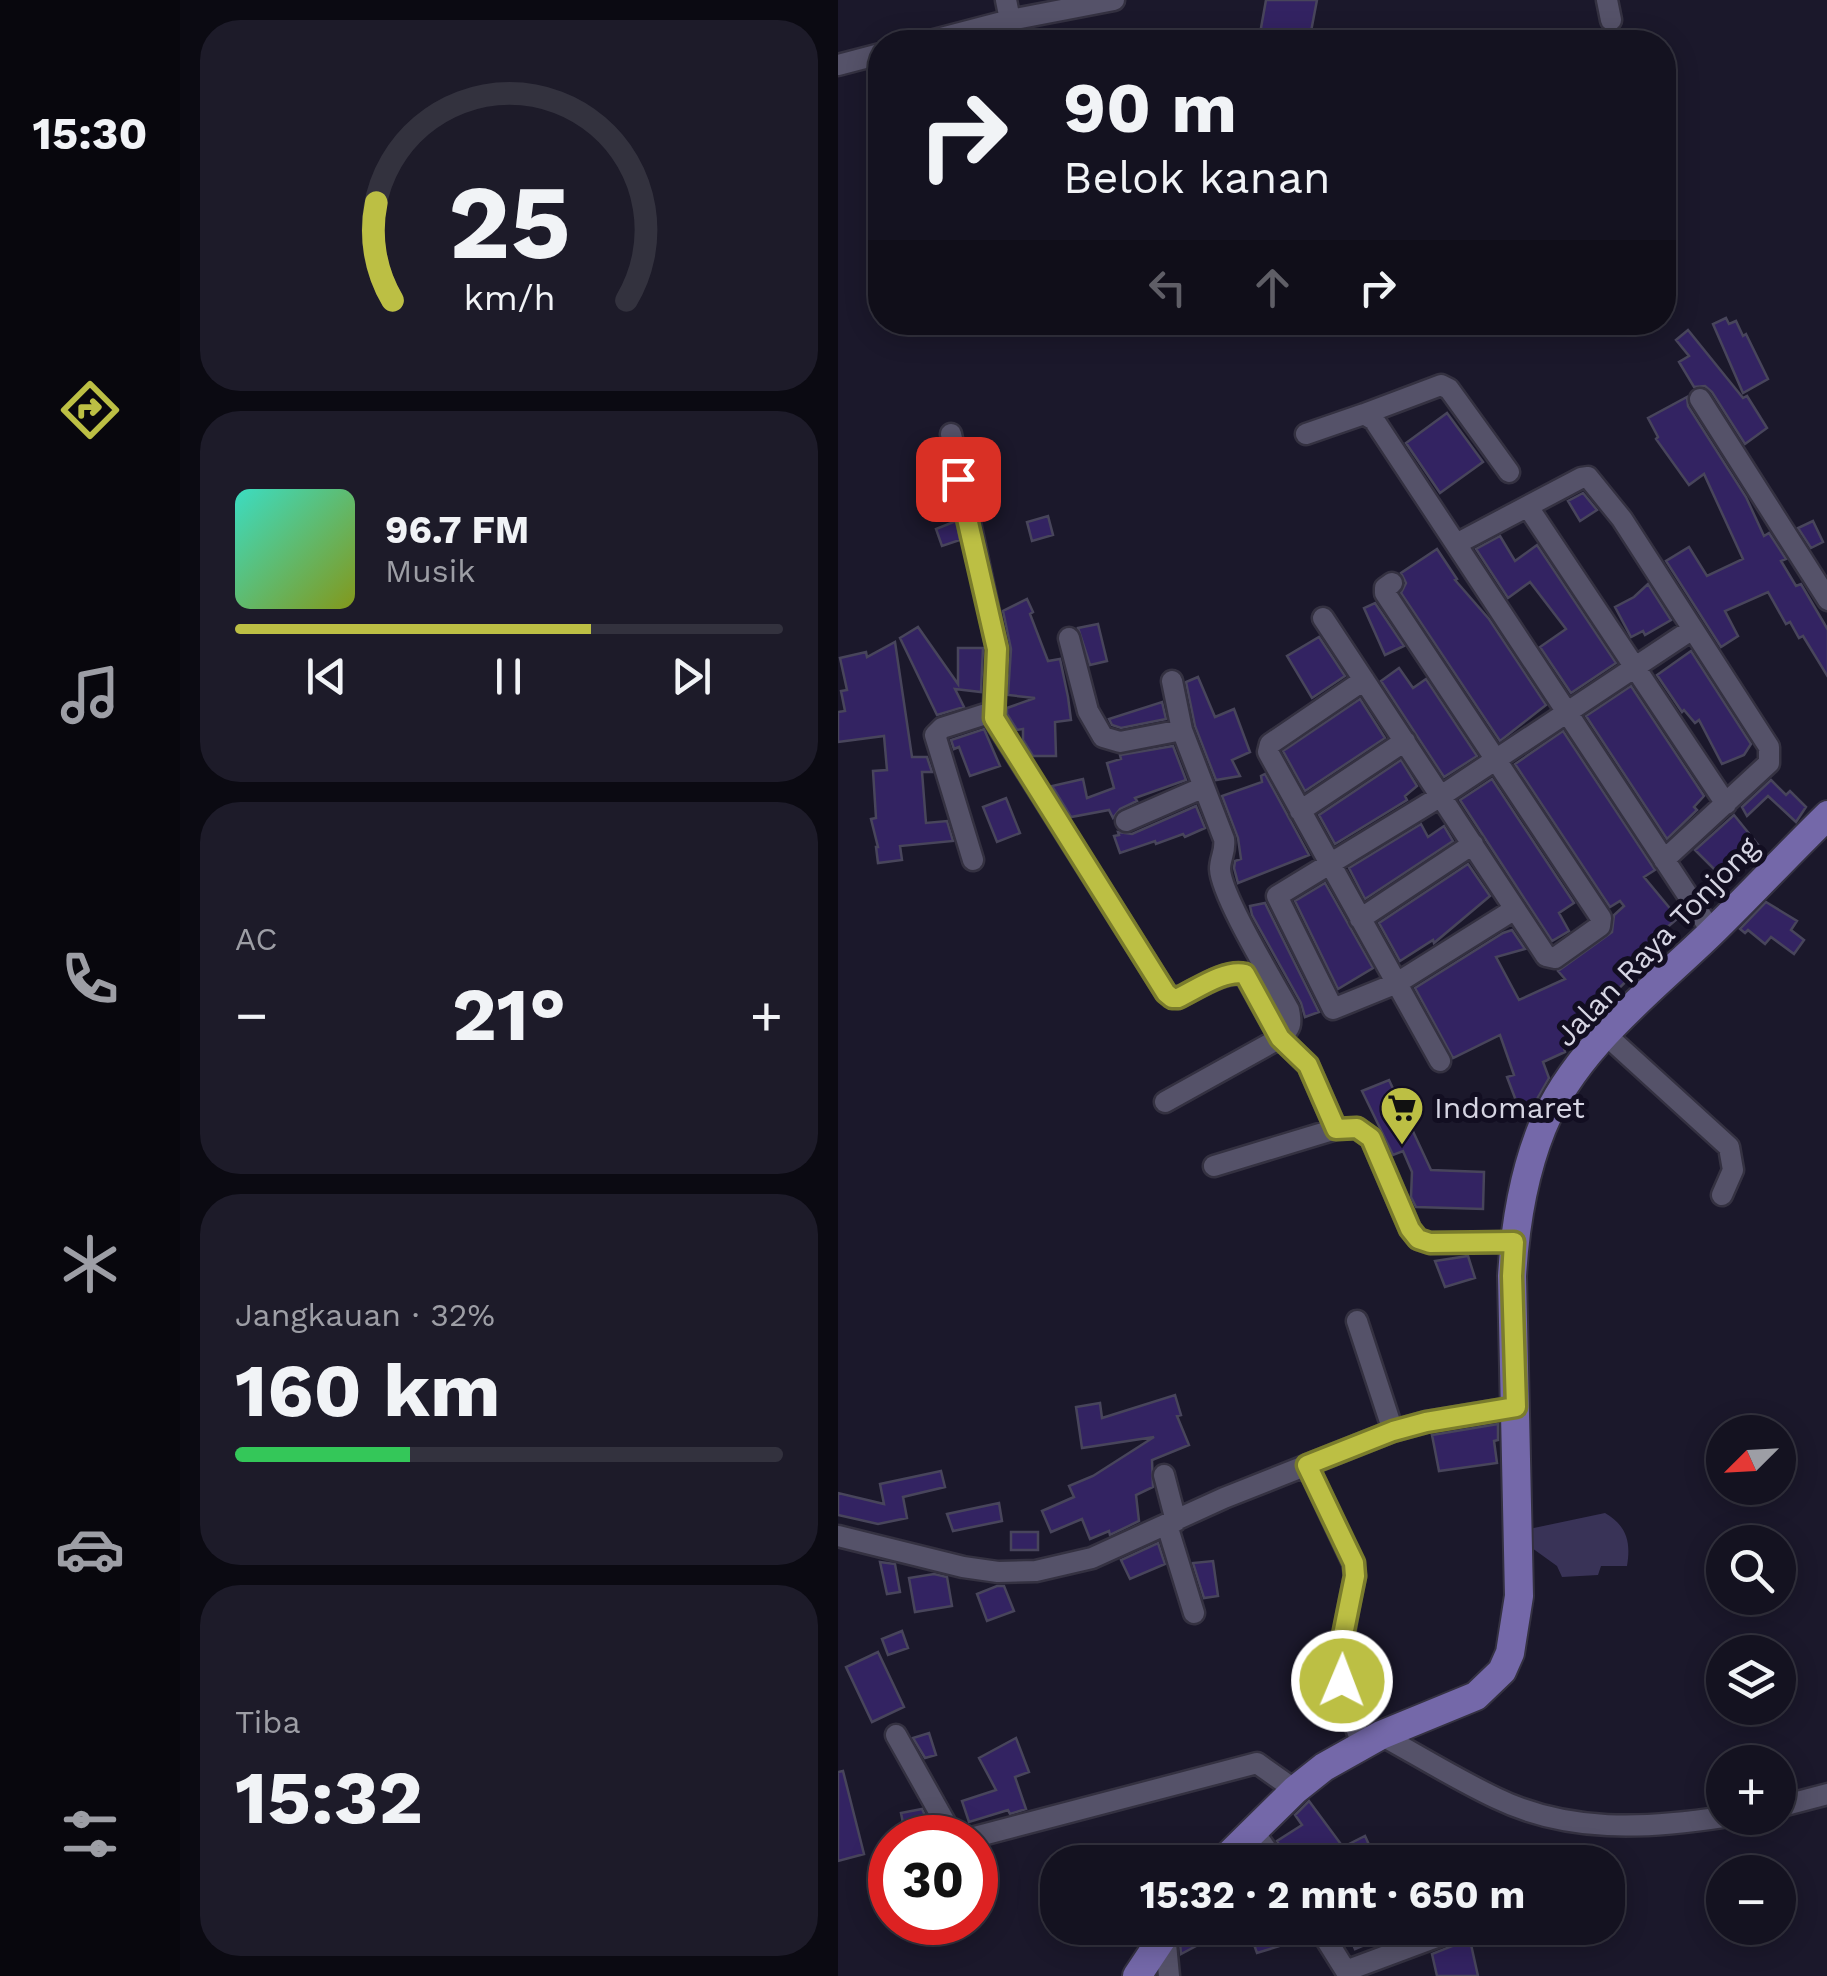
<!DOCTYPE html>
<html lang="id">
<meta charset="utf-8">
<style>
:root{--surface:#141220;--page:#1d1b29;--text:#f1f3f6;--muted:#9d9ea5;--line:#33323e;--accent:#bcbf44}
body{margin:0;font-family:"Work Sans",sans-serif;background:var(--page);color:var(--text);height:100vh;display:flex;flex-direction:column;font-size:38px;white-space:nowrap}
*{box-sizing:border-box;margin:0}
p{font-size:32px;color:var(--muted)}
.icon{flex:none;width:55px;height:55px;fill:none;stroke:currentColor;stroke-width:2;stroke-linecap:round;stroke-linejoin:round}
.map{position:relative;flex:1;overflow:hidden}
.details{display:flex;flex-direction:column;gap:20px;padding:20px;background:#0b0a12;width:658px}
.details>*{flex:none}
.hud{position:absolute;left:30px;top:30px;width:808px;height:305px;border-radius:40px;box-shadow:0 5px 25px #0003,0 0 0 2px var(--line);background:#141220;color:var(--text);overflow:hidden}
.needle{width:65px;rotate:246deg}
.tools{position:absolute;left:868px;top:1415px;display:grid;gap:20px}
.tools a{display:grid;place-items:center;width:90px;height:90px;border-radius:50%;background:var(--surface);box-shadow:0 5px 25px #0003,0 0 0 2px var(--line);font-size:50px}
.speed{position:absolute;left:30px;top:1815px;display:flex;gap:20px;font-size:50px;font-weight:700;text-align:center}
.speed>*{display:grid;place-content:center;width:130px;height:130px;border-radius:50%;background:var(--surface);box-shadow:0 5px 25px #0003,0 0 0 2px var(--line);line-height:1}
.speed .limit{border:15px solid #d22;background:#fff;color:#111}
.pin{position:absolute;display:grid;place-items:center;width:85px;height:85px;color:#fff;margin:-42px;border-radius:20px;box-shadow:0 5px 15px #0006}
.me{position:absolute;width:110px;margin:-55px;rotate:1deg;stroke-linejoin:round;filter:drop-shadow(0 0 8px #0008)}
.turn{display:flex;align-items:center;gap:35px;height:210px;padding:0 30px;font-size:45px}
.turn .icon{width:130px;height:130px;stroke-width:2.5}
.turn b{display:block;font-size:70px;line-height:85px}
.lanes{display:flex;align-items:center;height:95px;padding:0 30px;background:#0003;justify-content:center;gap:50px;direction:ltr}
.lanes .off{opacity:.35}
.big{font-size:75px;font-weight:700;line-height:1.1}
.details .widget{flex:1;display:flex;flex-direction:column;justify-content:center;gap:15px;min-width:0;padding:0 35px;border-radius:40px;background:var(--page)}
.details .dial{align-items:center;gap:0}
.dial svg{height:260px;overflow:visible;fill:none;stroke:var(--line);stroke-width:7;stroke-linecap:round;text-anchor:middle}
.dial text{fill:var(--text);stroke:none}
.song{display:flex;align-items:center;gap:30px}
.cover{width:120px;height:120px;border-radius:15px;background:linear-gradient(135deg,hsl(170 70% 55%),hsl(70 70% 35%))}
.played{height:10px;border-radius:5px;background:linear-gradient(90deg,var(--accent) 65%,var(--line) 65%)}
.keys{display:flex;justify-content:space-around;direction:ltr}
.heat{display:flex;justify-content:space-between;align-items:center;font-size:55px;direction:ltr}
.charge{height:15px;border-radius:8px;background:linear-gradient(90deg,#34c759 32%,var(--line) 0)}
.trip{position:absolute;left:202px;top:1845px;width:585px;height:100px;border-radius:40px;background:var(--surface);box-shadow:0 5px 25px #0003,0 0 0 2px var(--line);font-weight:700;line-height:100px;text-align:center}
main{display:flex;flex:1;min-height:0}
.tabs{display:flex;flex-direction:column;width:180px;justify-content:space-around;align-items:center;background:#08070d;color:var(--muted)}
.tabs .icon{width:70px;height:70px}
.tabs .selected{color:var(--accent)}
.tabs b{font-size:45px;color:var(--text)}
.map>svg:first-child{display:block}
.green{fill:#393357}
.building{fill:#332362;stroke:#48455b;stroke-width:2.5}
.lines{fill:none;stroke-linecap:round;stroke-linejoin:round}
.minor-casing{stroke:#343141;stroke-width:25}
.major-casing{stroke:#343141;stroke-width:32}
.minor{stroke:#555269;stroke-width:20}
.major{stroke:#7468a9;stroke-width:28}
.route-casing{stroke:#7a7c2c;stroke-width:25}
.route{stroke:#bcbf44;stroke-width:18}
.labels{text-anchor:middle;stroke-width:10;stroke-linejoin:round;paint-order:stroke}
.street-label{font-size:30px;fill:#d6d5e3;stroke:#120e21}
.poi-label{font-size:30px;fill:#d6d5e3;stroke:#120e21;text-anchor:start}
</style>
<main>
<nav class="tabs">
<b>15:30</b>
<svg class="icon selected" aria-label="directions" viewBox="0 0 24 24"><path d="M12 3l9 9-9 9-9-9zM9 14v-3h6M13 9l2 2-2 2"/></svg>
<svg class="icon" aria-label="music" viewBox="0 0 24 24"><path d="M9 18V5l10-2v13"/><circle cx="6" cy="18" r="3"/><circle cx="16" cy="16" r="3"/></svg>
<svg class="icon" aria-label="phone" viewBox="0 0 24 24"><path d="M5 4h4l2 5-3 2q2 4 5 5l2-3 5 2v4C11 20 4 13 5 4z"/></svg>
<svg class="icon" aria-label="climate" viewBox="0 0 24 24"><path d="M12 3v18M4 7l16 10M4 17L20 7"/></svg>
<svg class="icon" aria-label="car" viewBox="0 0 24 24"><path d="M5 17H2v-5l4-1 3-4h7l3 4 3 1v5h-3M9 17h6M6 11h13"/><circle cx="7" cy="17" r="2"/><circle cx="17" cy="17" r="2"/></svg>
<svg class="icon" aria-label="filters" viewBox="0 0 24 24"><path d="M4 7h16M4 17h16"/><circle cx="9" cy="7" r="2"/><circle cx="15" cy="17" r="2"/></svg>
</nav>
<section class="details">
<div class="widget dial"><svg viewBox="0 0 100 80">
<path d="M14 69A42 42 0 1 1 86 69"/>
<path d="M14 69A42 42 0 0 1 9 39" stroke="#bcbf44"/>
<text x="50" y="56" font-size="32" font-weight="700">25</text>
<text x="50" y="72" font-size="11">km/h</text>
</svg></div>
<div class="widget">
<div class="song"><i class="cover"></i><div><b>96.7 FM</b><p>Musik</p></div></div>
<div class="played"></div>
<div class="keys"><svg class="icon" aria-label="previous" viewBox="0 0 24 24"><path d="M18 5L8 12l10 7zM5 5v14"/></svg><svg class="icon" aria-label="pause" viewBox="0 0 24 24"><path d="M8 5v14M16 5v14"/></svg><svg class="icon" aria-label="next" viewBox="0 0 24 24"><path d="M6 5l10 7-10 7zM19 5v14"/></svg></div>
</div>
<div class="widget"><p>AC</p>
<div class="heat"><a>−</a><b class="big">21°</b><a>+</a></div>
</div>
<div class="widget"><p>Jangkauan · 32%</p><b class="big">160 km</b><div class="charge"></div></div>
<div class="widget"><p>Tiba</p><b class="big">15:32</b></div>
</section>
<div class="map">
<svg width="990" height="1976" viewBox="0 0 990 1976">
<rect width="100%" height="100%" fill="#1b182b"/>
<!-- green -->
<path class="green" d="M767,1513C789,1526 793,1542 789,1566H763L760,1575L724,1577L719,1566L694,1548L691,1529Z"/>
<!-- building -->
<path class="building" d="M428,0H479L471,42L421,39Z
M888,318L891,324L898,321L905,336L908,334L930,379L905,393L875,324Z
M850,330L905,398L909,396L929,428L907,444L874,392L867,386L856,387L841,362L851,356L838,340Z
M849,397L850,406L908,497L926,536L931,533L948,559L943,561L958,586L963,584L990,630V677L965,636L961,638L952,622L948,624L930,592L887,611L900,636L883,647L828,561L851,547L869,576L905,559L866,474L851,485L818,439L820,437L810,418Z
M609,413L645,462L602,493L568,443Z
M745,493L759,510L742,521L730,501Z
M210,516L215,535L194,541L189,522Z
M118,521L122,540L104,546L98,529Z
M975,521L985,542L973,548L960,528Z
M662,536L677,561L699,545L778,663L733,693L702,647L728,629L692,582L670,598L638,549Z
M599,549L619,579L617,580L651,619L708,705L662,741L563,593L568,583L563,573Z
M810,584L833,620L807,635L805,631L793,637L777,607L796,597Z
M189,599L195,612L192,614L210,661L222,659L230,697L233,720L217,722L218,756H195L185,740V729L179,730L169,714V708L197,698L170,695L173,649L165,611Z
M537,603L566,646L547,655L526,608Z
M260,624L269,661L252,665L240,628Z
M80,627L120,684V648H145L143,692L117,689L126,707L99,715L62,638Z
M481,637L507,676L474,698L449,656Z
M57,642L74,757H89L94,772H84L88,823L109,821L115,841L62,846L64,860L40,863L38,847H40L33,819L38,818L35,771L49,770L46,736L0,742V712L7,711L3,691L9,690L2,658L28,652L29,657Z
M853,651L913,744L906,755L884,764L861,720L857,723L846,710L844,712L819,675Z
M561,668L575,688L588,679L639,756L606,777L543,681Z
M360,677L377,717L396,709L412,752L394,760L402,776L378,780L357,726L348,682Z
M793,686L866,796L856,807L859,810L829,839L748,716Z
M522,699L547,738L467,791L445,751Z
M324,702L328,719L283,728L274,725L271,719Z
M146,729L162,766L132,776L121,747L116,749L113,740Z
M725,731L817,870L806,877L840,918L798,954L807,963L773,996L776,1000L735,1045L726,1048L727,1052L705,1062L711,1078L699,1099L680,1106L669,1077L676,1075L662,1035L615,1058L577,988L665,933L674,930L687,949L658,957L681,1000L727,979L720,971L774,932L776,915L786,906L782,901L772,907L677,764Z
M335,746L348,780L297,798L299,801L282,809L275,818L271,810L233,817L214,786L245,779L249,798L276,788L269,763L283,759L282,755Z
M563,760L579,786L567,796L569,800L497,844L481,815Z
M427,774L471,855L400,883L396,868L397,861L403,859L400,838L384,796L424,782L423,776Z
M654,779L736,903L721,913L731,931L714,941L622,800Z
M933,780L948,795L952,791L968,807L958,822L930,796L909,816L904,807Z
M168,798L182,833L159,842L145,807Z
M358,806L367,828L347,837L345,834L318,844L317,841L282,853L276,836L281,835L280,832L294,834Z
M896,815L922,847L886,879L857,850Z
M583,824L590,837L606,826L615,841L527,899L511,868Z
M630,864L652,896L596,943L595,940L562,961L541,923Z
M487,883L535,968L500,989L457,901Z
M928,902L959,921L953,930L966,940L956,954L933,937L927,944L910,930L907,933L902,929Z
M427,903L481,1012L467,1017L463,1003L414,915L412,906Z
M551,1080L593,1170L646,1172L645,1209L578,1207L573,1197L574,1172L565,1151L555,1155L524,1091Z
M630,1256L637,1278L607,1287L597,1261Z
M337,1395L343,1415L339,1416L351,1445L314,1460L315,1487L298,1495L301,1521L272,1535L271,1531L252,1539L244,1519L213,1532L204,1511L236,1497L231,1486L255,1476L316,1437L244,1448L238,1407L262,1403L264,1418Z
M660,1424V1440L656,1441L659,1463L601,1471L594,1435Z
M103,1471L107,1487L65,1497L69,1518L40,1524L0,1515V1493L46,1504L42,1484Z
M161,1503L164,1521L115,1531L109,1514Z
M173,1532H200V1550H173Z
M320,1543L327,1564L292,1579L283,1560Z
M375,1561L380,1596L366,1598L355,1563Z
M42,1562L57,1564L62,1592L49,1594Z
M96,1574L109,1577L114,1606L77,1612L71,1578Z
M159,1586H166L176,1611L149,1621L139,1594Z
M64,1631L70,1648L50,1655L44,1639Z
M40,1652L66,1707L34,1722L8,1667Z
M91,1733L98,1755L87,1758L75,1738Z
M178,1738L191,1772L177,1777L188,1809L172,1814L170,1810L131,1822L124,1801L158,1790L141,1758Z
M5,1771L26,1854L0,1861V1772Z
M471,1801L505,1847L527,1836L539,1862H451L439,1841L464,1825L457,1815Z
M84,1809L96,1834L68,1838L63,1813Z
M348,1928H394L358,1943L360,1945L343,1954L342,1943Z
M410,1928H442L448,1944L419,1953Z
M508,1928H566L517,1949Z
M629,1940H632L640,1976H599L594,1954Z"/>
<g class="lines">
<defs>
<path id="minor" d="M168,0L172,20
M769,0L773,20
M88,42L172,20L276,0
M0,65L42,54
M862,399L990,600
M526,414L603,385L611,389L671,472
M113,434L159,649L155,718L328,993L340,998C359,989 387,969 407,975L442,1038L470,1065L498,1129L519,1128L533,1138L572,1229L580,1239L592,1243L676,1242
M468,434L526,414L536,420L874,932
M690,507L888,804
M620,543L743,478L750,477L784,519L931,747V763L826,860
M485,618L708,956L717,958L762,926L763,918L547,593V588L554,583
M231,638L250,711L265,737L282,742L344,730
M526,680L432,744L430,752L602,1061
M462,811L567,741
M288,821L366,787
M135,860L97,735L104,728L154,712
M677,909L559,983L495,1009L439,896L603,796L853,630
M522,919L635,844
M767,1034L891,1147L895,1170L884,1195
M327,1102L442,1038C453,1028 454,1024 451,1010C436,982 383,896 382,869C382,858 388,851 386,839L344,730L334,681
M376,1166L498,1129
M519,1321L555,1431
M469,1465L515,1563L517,1576C502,1646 497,1676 524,1744
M326,1475L338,1521
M329,1525L356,1613
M0,1536L125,1567L160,1572L198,1571L254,1558L386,1498L555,1431L588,1422L678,1407
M58,1735L113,1833L120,1838
M543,1735C581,1756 618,1779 658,1798C730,1833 808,1829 885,1817
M940,1807L990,1794
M416,1832L437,1862
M133,1838L419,1763L457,1790
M481,1928L511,1976
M327,1933L331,1976
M510,1970L623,1928"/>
<path id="major" d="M384,1862L457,1790L486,1767L543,1735L638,1696L664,1671L672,1653L681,1596L674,1276C677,1226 685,1175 704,1128C737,1048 812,992 872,934C912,895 950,854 990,815
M299,1976L331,1928"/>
</defs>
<!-- minor casing -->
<use href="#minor" class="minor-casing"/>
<!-- major casing -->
<use href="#major" class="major-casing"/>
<!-- minor -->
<use href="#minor" class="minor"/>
<!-- major -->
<use href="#major" class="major"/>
</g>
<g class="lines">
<defs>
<path id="route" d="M120,479L159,649L156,718L328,993L334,998H340C359,989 387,969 407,974L442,1038L470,1065L498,1129L519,1128L533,1138L572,1229L580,1239L592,1243L676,1242L674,1276L678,1407L588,1422L555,1431L469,1465L516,1563L517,1576L502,1650L504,1681"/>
</defs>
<!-- route casing -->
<use href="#route" class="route-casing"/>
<!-- route -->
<use href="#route" class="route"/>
</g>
<!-- icons -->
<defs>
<symbol id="supermarket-pin" viewBox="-11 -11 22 30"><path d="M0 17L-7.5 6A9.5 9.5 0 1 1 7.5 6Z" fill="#bcbf44" stroke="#120e21"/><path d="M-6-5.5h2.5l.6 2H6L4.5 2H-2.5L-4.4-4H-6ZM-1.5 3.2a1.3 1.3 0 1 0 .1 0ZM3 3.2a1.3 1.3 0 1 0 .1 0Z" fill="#111"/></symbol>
</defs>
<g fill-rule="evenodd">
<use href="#supermarket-pin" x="539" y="1083" width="50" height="68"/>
</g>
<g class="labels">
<!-- street labels -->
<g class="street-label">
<text transform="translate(819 942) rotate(-46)" y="10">Jalan Raya Tonjong</text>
</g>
<!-- poi labels -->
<g class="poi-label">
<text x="596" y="1118">Indomaret</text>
</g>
</g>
</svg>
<div class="tools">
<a><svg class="needle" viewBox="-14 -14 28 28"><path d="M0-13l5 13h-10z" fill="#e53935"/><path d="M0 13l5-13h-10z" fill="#9d9ea5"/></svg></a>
<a><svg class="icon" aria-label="search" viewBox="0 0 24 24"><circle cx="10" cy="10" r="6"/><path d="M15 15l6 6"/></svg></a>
<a><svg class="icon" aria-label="layers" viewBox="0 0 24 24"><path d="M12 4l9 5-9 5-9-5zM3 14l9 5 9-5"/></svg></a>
<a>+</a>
<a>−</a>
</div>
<div class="speed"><div class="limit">30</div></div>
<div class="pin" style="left:120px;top:479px;background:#d93025"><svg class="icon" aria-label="arrive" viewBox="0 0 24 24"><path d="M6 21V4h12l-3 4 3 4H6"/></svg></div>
<svg class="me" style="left:504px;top:1681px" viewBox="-20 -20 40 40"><circle r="17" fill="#bcbf44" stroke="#fff" stroke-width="3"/><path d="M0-11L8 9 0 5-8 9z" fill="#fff"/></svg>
<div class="trip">15:32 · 2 mnt · 650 m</div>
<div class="hud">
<div class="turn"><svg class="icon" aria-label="right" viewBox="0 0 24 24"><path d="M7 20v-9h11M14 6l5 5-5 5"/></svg><div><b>90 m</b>Belok kanan</div></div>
<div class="lanes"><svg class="icon off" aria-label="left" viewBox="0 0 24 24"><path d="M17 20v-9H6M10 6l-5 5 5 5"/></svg><svg class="icon off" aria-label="ahead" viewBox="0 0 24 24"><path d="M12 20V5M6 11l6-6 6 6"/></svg><svg class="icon" aria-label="right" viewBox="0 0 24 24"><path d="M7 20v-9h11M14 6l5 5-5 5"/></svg></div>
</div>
</div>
</main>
